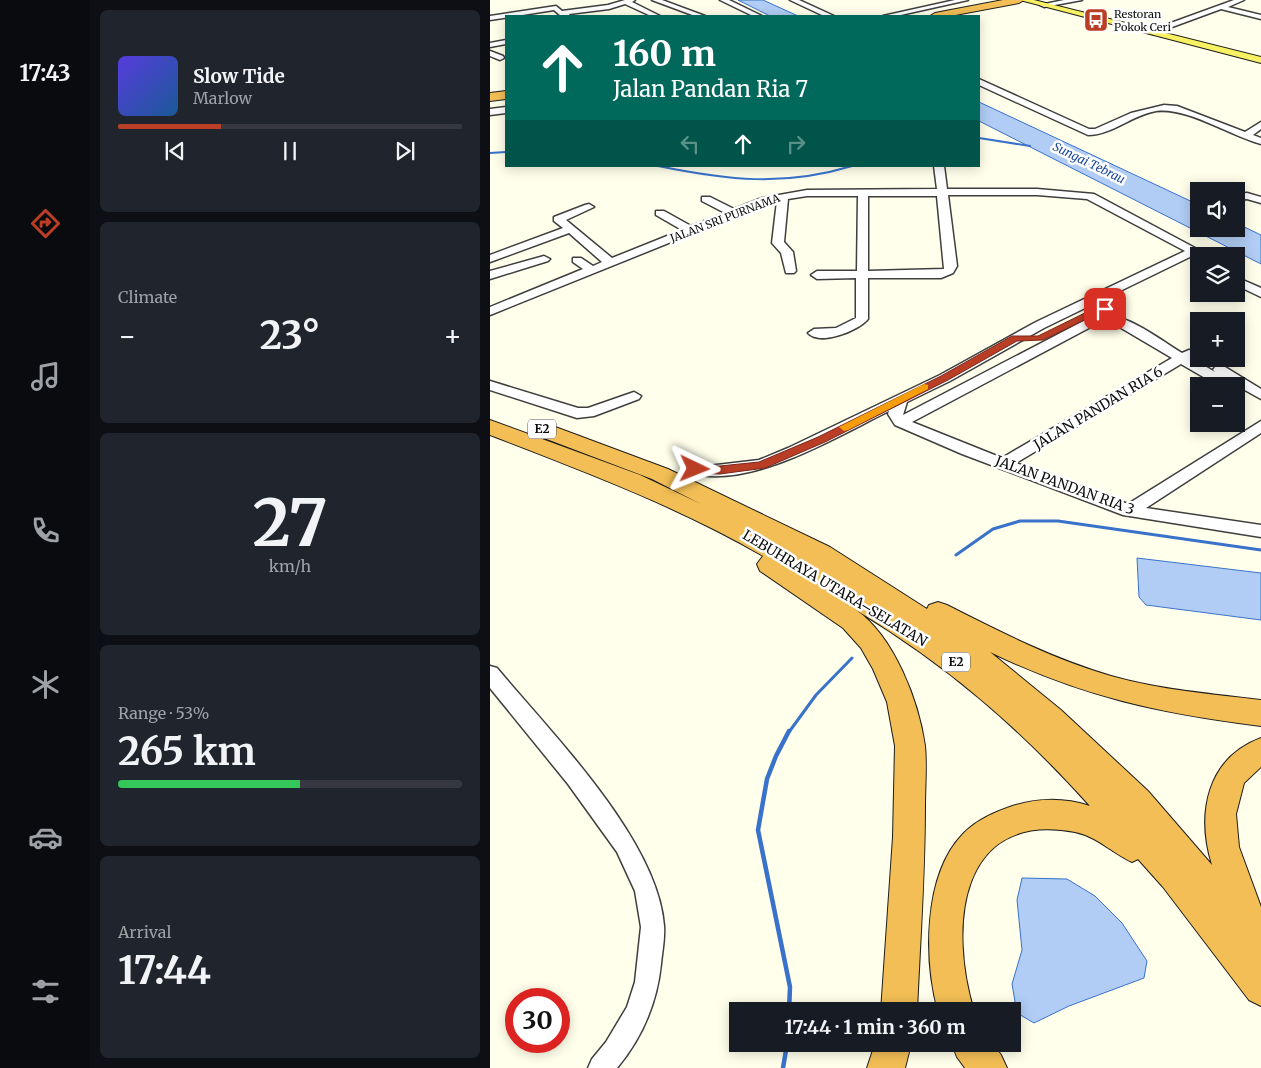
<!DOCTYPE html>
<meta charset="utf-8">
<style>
:root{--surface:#171b24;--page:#20242c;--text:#f1f3f6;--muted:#9ea1a6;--line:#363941;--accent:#ba3e26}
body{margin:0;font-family:Merriweather,serif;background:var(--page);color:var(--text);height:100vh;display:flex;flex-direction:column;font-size:19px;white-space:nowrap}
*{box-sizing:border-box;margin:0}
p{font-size:16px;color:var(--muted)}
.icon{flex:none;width:28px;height:28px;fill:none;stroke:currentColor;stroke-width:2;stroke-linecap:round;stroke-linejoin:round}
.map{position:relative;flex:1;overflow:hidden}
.panel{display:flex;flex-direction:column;gap:10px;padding:10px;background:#0d0f14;width:400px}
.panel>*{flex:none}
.banner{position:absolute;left:15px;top:15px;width:475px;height:152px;border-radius:0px;box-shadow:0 2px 12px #0003;background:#00695c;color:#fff;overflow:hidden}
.buttons{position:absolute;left:700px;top:182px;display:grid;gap:10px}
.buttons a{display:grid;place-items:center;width:55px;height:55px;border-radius:0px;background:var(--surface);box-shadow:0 2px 12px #0003;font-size:25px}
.speed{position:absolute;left:15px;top:988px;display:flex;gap:10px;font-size:25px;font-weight:700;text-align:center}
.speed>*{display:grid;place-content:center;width:65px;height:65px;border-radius:50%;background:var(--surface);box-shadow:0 2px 12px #0003;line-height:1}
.speed .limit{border:8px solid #d22;background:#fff;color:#111}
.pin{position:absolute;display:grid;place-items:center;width:42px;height:42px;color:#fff;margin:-21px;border-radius:10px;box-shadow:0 2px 8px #0006}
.me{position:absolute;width:55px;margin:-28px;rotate:92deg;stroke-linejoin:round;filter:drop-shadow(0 0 4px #0008)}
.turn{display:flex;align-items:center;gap:18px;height:105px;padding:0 25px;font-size:22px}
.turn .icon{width:65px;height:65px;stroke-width:2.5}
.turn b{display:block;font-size:35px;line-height:42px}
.lanes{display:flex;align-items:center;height:48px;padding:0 25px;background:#0003;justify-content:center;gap:25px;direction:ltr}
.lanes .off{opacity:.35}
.big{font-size:38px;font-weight:700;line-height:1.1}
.panel .card{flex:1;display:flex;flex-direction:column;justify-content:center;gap:8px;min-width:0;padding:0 18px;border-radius:8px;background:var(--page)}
.panel .dial{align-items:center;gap:0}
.dial b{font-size:65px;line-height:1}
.song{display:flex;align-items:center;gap:15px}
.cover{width:60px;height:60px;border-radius:8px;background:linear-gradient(135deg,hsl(250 70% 55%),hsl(210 70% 35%))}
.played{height:5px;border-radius:2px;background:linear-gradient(90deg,var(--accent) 30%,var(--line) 30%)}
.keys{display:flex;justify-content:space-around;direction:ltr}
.heat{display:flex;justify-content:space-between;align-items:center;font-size:28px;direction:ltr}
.charge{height:8px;border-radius:4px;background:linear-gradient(90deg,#34c759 53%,var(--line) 0)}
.trip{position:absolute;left:239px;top:1002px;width:292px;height:50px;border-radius:0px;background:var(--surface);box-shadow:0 2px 12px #0003;font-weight:700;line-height:50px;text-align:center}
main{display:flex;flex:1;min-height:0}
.tab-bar{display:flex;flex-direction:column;width:90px;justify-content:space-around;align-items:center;background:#090b0e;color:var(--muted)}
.tab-bar .icon{width:35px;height:35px}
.tab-bar .on{color:var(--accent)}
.tab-bar b{font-size:22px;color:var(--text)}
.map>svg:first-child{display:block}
.water{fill:#b1cdf5;stroke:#3972cb}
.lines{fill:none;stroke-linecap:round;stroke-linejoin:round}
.stream-far2{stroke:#3972cb;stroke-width:2}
.stream-far1{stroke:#3972cb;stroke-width:3}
.stream{stroke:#3972cb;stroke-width:4.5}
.minor-casing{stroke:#3f3f3f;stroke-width:3}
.major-casing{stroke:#1d1d1d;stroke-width:2}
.highway-casing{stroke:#1d1d1d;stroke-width:2}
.minor{fill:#fff;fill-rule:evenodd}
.major{fill:#f7f163;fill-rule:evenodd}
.highway{fill:#f2be55;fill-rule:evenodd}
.route{fill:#ba3e26;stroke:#792819}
.slow{fill:#f59e0b}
.labels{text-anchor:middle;stroke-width:5;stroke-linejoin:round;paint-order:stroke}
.far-poi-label{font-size:11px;fill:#0c0c0c;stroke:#fff;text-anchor:start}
.far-street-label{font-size:11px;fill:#0c0c0c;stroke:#fff}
.far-water-label{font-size:12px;font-style:italic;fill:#17469b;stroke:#fff}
.shield{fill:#fff;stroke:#555;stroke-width:1}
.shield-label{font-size:12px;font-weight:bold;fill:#0c0c0c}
.street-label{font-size:14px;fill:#0c0c0c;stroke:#fff}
</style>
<main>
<nav class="tab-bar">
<b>17:43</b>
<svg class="icon on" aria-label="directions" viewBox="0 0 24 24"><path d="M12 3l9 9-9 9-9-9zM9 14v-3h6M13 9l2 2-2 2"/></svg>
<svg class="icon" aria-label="music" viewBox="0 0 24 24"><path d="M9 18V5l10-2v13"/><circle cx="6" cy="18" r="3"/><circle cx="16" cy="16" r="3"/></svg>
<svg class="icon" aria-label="phone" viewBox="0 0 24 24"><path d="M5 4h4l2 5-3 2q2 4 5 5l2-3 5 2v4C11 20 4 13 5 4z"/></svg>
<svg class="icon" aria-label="climate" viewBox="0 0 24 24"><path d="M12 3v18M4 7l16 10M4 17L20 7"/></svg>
<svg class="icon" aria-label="car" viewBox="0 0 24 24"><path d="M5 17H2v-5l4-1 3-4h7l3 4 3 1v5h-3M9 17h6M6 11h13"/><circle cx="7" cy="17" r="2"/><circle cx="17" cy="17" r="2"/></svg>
<svg class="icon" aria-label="filters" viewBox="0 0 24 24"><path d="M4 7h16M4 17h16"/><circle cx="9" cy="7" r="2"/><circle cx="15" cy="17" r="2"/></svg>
</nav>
<section class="panel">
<div class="card">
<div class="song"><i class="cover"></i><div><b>Slow Tide</b><p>Marlow</p></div></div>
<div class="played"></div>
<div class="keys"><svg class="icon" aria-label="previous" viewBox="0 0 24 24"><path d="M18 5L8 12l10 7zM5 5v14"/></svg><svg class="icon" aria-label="pause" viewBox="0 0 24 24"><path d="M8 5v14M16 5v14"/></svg><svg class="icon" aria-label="next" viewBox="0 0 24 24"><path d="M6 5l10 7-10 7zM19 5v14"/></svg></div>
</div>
<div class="card"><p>Climate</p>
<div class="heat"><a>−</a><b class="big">23°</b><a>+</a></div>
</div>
<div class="card dial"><b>27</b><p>km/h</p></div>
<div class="card"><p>Range · 53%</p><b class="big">265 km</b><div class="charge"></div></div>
<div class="card"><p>Arrival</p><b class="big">17:44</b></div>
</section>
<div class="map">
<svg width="771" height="1068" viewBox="0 0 771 1068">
<rect width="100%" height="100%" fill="#ffffeb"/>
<!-- water -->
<path class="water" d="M248,0H273L308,16H280Z
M489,102L709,205V229H746V223L771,235V264L489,121Z
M647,558L771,573V620L656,605L649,597Z
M532,878L577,879L605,896L632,923L657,961L654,978L579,1006L544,1023L527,1013L522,984L532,950L527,900Z"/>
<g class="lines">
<!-- stream-far2 -->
<path class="stream-far2" d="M489,138L540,146
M0,153L16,152
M168,166C237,180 293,187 362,166"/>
<!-- stream-far1 -->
<path class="stream-far1" d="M466,555L503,529L530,521H568L771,550
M299,732L326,695L362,658"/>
<!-- stream -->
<path class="stream" d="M299,1011L300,987L268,830L277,779L286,756L299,731
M293,1068L297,1044"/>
<defs>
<path id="minor" d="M135,0H145L142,2L170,16H161L135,4L119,9L79,14L80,16H71L64,10L0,20V16L66,6L72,11L118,5Z
M162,0H172L215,16H205Z
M230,0H239L272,16H263Z
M300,0H309L344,16H334Z
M465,0H478L406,16H393Z
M574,0H592L554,7L550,5Z
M744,0H754L738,7L771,15V19L731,9L663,34L656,32Z
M16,40V44L0,47V43Z
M0,51L13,56L14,58L10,60L0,56Z
M489,79L599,129H605L641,113L674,105L687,106L755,132L771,122V129L763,135L771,138V144C740,136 698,107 666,111C642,115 622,135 598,135L489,85Z
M16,107V113L0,115V109Z
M444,166H454L457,189H547L604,194L720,256L709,258L704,255L554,328L460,381L417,402L413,415L605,315C631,309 669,339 692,353L699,350L704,351L706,354L701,358L725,372L723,370L725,367H735L771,389V399L744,384L745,386H729L691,364L526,463L638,504L771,421V433L656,508L771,525V537L633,515L472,454L405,425L398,414L399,411C346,437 260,490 200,473L197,469L200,465L218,466L269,460L298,448L450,375L546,322L695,251L597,199L547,195H458L467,266L463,273L451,278H378V319C368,331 330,346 318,333L324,329L346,328L366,318V278L327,279L321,275L327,271H367L368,196H317L298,199L294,242L303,252L306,271L304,273H296L291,253L282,243L287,201L278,203L0,315V307L93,269L83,262V258H91L103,266L112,262L79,233L0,262V255L73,228L64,221V217L95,205L99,204L104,207L76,220L122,258L192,230L166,215V211H174L201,226L235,213L212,201V197H220L244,209L272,198L317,190L447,189ZM378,196H447L454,269L378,271ZM612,321L621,322L682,358L512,458L422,422Z
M757,193L771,197V203L757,199L746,200V194Z
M54,256L60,259L58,261L0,279V271Z
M746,277L771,288V297L746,285Z
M0,381L88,408H98L144,392L151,396L149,399L104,416L87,418L0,390Z
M0,666L7,668C61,733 168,840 174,926C175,939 172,952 171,964C167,1003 152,1038 127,1068H98L102,1059L116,1042L137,1007L145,982L151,927L145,891L127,852L78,784L0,688Z"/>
<path id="major" d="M530,0H544L771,57V63Z"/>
<path id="highway" d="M513,0H534L529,3L460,16H440L445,13Z
M16,91V99L0,101V93Z
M0,420L150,475L211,504L162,479L46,435L42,430L46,425L53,423L60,425L178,469L340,547L437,609L439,605L448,602L457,605C510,632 563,659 621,676C670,690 721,694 771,700V726C669,713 593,697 500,652L571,710L658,791L722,865C706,813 717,758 771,738V767L754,783L746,814L749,847L771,907V1006L759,1000L673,887L648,859L642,862C622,853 608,837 585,832C467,810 459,929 484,1011H448C434,961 433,876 472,835C484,822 500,814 517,808C543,798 573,797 600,806C528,726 458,666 366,610C404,636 429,702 435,746C437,765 435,787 435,806C435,875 430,943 427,1011H391L403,837L405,746L397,702L383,669L371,648L353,628L270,571L267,564L273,556C187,506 93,471 0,435Z
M385,1044H421L415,1068H377Z
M462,1044H503L511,1055L517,1068H475L467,1057Z"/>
</defs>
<!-- minor casing -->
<use href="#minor" class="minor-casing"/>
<!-- major casing -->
<use href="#major" class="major-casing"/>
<!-- highway casing -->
<use href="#highway" class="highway-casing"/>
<!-- minor -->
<use href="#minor" class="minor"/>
<!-- major -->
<use href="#major" class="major"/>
<!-- highway -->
<use href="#highway" class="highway"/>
</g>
<!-- route -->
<path class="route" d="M615,306L618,307V310L611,312L553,340L527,341L458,380L335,442L275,468L230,474L205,473L200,469L205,466H230L269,462L328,437L451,376L522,336H548L607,307Z"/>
<!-- slow -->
<path class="slow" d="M434,384L438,385V389L358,430L354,431L349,427Z"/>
<!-- icons -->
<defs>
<symbol id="bus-square" viewBox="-11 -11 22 22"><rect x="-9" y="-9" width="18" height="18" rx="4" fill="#ba3e26" stroke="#fff"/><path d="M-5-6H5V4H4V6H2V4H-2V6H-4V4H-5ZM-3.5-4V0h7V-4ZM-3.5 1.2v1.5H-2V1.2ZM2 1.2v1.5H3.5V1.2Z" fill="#fff"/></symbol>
</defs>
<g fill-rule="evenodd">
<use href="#bus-square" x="592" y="6" width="28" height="28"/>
</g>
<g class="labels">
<!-- far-poi labels -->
<g class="far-poi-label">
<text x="624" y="18">Restoran<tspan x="624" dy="13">Pokok Ceri</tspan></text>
</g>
<!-- far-street labels -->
<g class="far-street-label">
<text transform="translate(235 218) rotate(-21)" y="4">JALAN SRI PURNAMA</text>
</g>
<!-- far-water labels -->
<g class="far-water-label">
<text transform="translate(599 163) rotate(26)" y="4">Sungai Tebrau</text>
</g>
<!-- shield labels -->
<g class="shield">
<rect x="38" y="419.5" width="28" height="19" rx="4"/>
<rect x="452" y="652.5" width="28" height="19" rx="4"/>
</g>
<g class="shield-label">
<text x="52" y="433">E2</text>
<text x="466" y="666">E2</text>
</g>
<!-- street labels -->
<g class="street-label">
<text transform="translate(608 408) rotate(-31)" y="5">JALAN PANDAN RIA 6</text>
<text transform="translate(575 485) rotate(20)" y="5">JALAN PANDAN RIA 3</text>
<text transform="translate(345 588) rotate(31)" y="5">LEBUHRAYA UTARA–SELATAN</text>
</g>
</g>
</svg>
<div class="buttons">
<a><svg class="icon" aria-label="sound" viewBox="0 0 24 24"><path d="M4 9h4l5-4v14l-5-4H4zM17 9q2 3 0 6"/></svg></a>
<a><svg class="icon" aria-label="layers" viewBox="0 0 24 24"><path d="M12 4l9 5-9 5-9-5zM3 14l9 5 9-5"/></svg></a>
<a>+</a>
<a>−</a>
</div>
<div class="speed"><div class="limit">30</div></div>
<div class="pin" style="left:615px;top:309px;background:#d93025"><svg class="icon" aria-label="arrive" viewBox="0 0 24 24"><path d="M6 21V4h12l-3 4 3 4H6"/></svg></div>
<svg class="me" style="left:205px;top:469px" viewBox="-20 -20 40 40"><path d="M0-17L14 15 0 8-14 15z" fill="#ba3e26" stroke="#fff" stroke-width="4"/></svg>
<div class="trip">17:44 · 1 min · 360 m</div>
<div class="banner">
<div class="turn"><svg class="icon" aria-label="ahead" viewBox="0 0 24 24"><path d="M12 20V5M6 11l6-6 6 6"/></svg><div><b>160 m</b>Jalan Pandan Ria 7</div></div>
<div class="lanes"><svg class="icon off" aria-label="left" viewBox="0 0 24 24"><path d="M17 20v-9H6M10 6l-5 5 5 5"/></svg><svg class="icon" aria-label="ahead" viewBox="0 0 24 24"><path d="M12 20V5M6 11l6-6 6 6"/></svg><svg class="icon off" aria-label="right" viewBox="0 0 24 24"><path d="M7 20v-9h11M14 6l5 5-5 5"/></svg></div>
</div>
</div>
</main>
